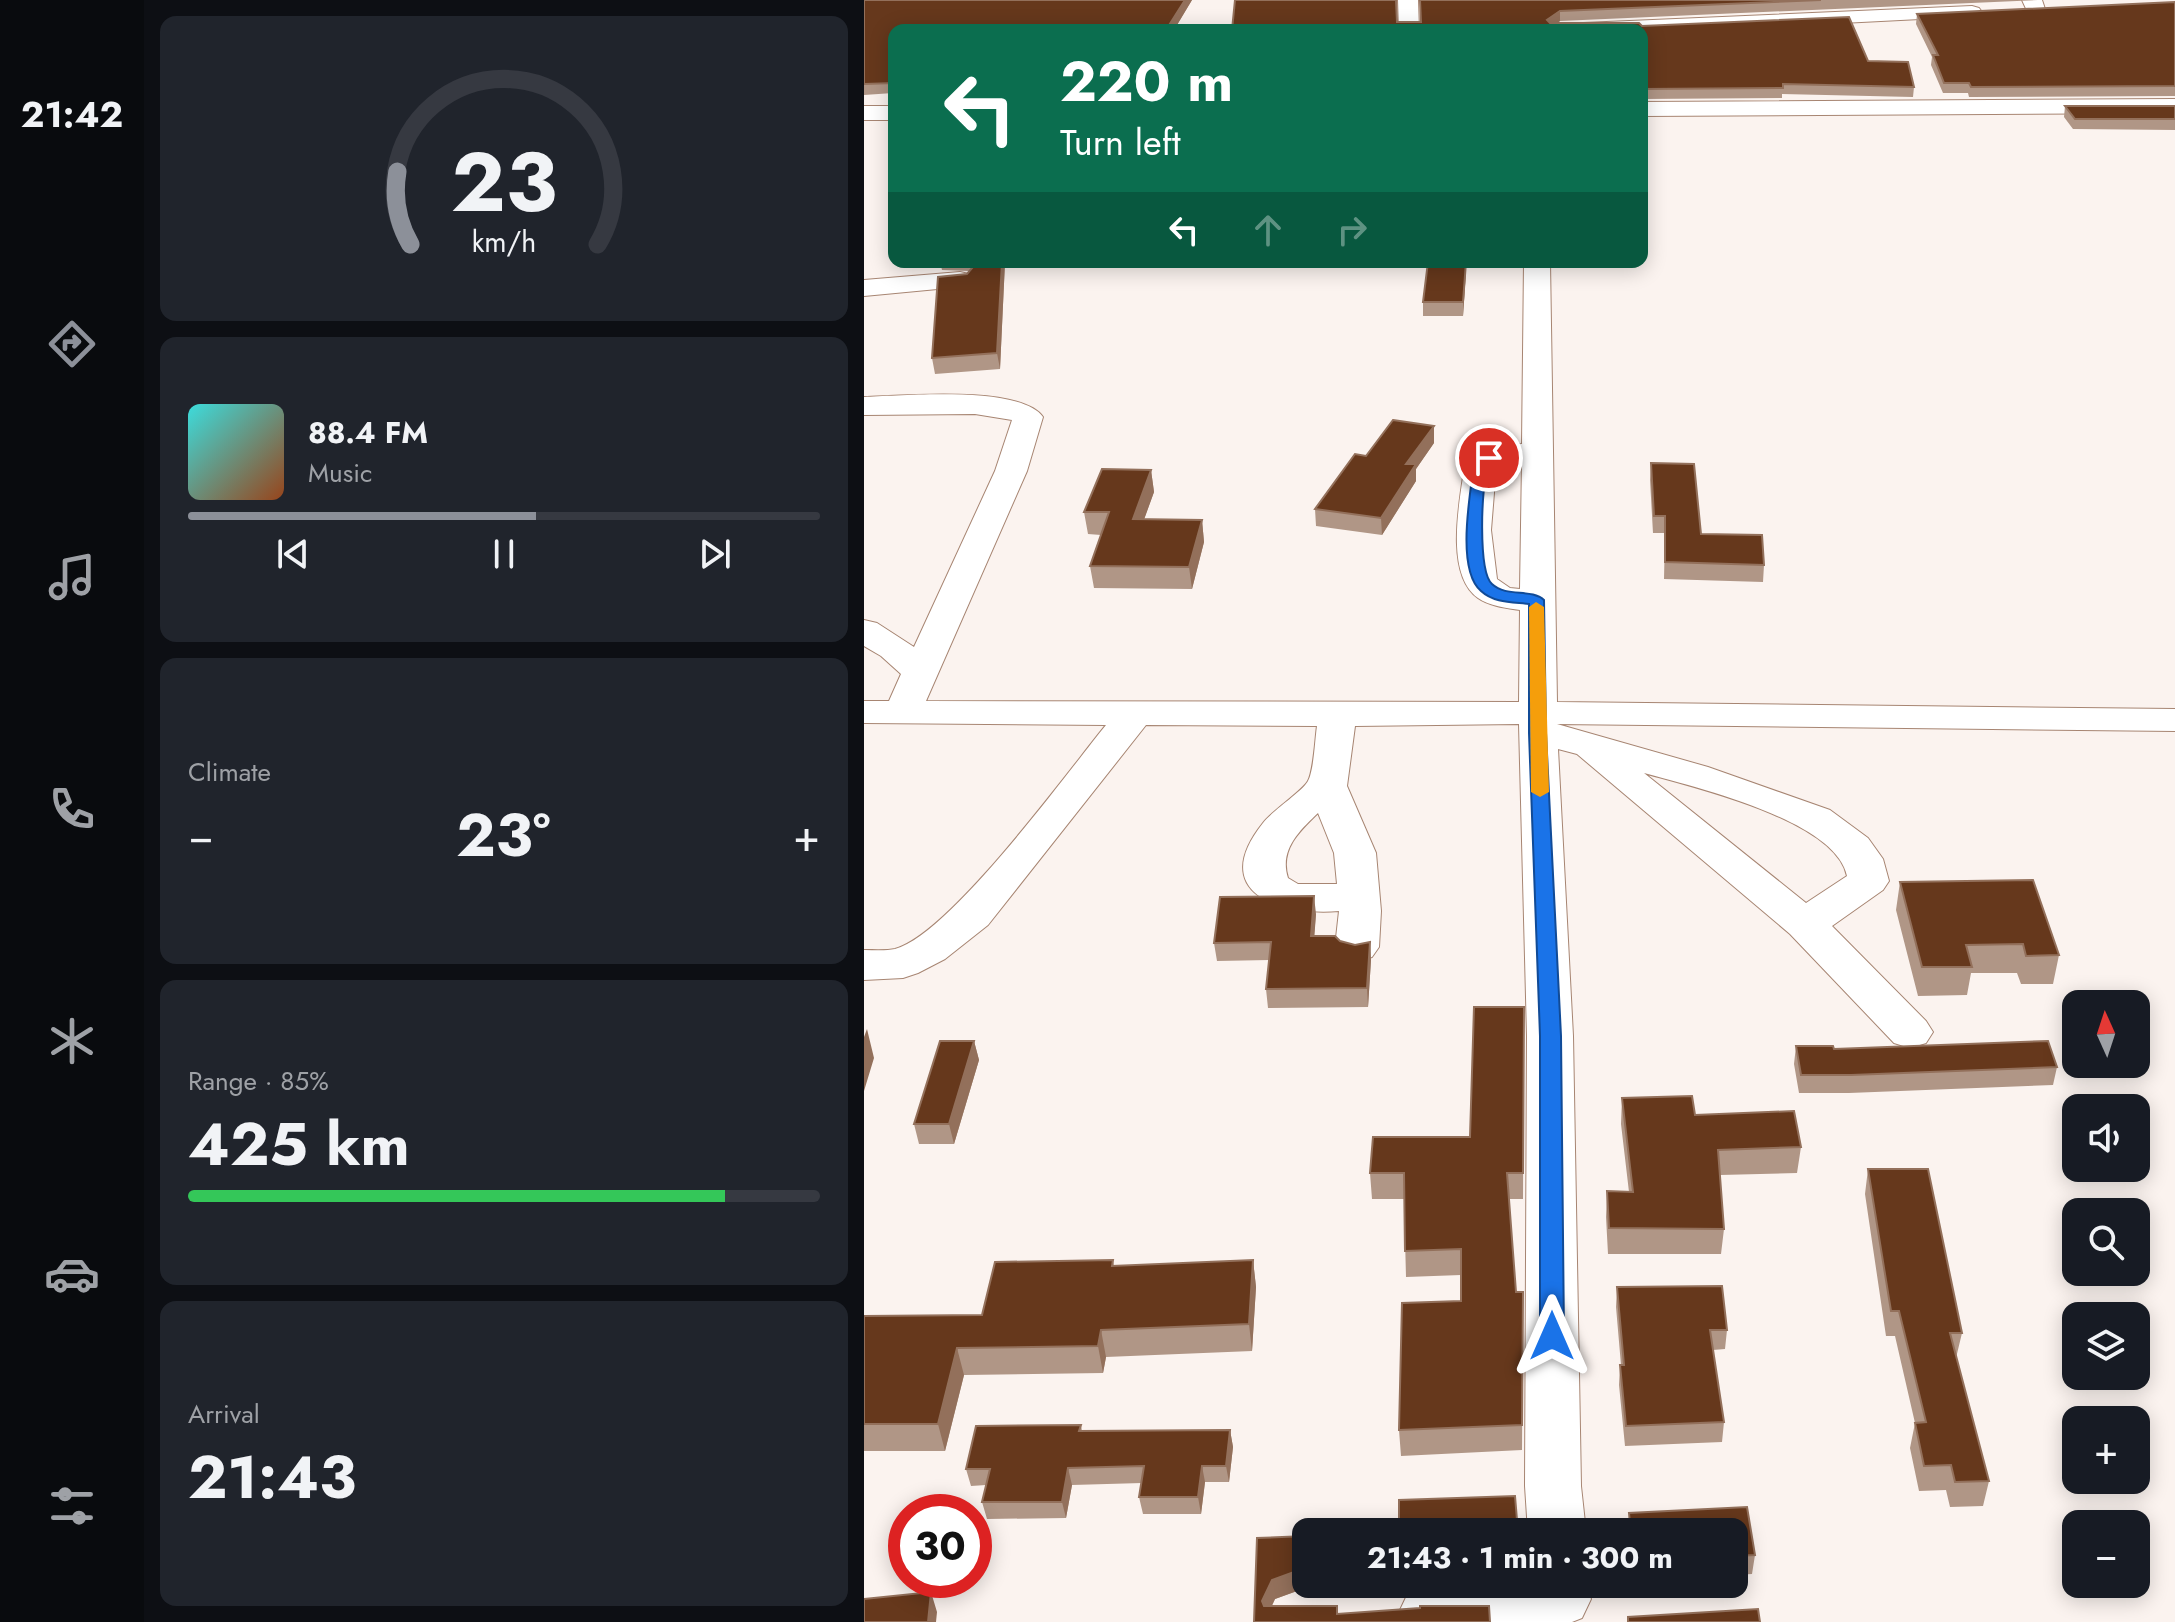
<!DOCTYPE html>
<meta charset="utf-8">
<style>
:root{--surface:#171b24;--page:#20242c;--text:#f1f3f6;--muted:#9ea1a6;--line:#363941;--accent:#8c9099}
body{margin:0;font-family:Jost,sans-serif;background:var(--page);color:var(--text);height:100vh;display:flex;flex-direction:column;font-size:30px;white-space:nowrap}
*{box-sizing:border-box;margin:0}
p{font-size:26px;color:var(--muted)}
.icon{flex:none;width:44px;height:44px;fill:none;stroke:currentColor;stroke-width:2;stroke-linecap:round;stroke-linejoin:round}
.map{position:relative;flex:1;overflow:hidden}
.sheet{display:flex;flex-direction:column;gap:16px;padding:16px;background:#0d0f14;width:720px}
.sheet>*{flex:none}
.hud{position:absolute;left:24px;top:24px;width:760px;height:244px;border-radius:16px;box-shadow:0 4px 20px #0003;background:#0b6e4f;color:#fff;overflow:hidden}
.needle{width:52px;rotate:357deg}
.fabs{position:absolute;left:1198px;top:990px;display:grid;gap:16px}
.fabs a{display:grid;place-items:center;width:88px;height:88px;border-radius:16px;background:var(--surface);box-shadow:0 4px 20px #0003;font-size:40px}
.speed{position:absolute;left:24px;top:1494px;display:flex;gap:16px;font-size:40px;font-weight:700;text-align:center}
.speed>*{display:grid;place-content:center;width:104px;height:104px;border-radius:50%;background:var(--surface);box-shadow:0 4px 20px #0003;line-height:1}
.speed .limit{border:12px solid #d22;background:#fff;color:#111}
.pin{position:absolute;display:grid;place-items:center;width:68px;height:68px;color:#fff;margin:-34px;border:4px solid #fff;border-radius:50%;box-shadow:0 2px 8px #0007}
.me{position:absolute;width:88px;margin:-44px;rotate:0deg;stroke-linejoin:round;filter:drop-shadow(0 0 6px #0008)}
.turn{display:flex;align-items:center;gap:28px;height:168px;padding:0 40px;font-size:36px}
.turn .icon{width:104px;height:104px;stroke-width:2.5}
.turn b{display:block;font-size:56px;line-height:68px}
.lanes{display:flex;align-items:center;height:76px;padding:0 40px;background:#0003;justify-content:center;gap:40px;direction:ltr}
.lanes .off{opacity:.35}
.big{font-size:60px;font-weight:700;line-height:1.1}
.sheet .widget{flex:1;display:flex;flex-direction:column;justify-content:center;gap:12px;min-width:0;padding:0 28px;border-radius:16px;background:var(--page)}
.sheet .dial{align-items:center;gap:0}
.dial svg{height:208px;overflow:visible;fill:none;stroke:var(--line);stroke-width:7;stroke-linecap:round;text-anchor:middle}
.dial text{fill:var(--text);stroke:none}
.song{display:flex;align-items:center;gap:24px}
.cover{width:96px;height:96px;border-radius:12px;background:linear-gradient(135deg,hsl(180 70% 55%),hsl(20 70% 35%))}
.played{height:8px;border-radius:4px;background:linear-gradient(90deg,var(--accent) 55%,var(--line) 55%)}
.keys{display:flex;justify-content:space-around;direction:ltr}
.heat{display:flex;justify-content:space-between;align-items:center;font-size:44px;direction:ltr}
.charge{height:12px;border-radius:6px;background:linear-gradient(90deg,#34c759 85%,var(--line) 0)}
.trip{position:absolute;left:428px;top:1518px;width:456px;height:80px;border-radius:16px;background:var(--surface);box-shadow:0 4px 20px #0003;font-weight:700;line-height:80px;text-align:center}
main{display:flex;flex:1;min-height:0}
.menu{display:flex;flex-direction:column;width:144px;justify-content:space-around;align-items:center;background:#090b0e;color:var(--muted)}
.menu .icon{width:56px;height:56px}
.menu .active{color:var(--accent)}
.menu b{font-size:36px;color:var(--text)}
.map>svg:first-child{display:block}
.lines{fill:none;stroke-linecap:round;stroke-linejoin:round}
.minor-casing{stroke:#a78572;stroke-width:2}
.minor{fill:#fff;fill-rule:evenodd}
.wall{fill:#b09686}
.shaded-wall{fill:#93705b}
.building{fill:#66381c;stroke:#93705b;stroke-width:2}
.route{fill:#1a73e8;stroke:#114b97;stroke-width:2}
.slow{fill:#f59e0b}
</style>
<main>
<nav class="menu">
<b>21:42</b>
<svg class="icon active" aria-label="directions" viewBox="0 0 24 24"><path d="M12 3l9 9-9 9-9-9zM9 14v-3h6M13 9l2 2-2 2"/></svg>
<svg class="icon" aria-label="music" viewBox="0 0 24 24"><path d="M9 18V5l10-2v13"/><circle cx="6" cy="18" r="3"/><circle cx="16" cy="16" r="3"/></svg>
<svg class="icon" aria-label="phone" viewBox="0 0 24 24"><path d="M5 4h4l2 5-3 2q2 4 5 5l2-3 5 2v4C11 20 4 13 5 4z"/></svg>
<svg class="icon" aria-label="climate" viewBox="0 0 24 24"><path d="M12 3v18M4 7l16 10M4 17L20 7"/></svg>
<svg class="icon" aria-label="car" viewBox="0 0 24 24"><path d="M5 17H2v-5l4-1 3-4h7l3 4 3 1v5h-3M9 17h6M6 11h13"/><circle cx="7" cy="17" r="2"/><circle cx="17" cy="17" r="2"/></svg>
<svg class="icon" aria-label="filters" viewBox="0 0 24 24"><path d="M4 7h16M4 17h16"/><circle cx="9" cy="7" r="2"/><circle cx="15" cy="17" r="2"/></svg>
</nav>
<section class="sheet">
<div class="widget dial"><svg viewBox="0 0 100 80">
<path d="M14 69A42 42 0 1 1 86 69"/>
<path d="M14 69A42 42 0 0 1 9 41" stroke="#8c9099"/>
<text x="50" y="56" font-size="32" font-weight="700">23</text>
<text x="50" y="72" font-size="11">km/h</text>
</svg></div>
<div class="widget">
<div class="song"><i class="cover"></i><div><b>88.4 FM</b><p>Music</p></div></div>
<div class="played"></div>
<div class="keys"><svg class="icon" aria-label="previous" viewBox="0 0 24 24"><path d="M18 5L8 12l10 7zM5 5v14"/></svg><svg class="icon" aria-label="pause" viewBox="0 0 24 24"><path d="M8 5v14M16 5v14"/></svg><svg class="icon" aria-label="next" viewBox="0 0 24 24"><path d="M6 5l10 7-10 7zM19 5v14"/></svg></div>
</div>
<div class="widget"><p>Climate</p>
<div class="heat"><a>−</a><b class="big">23°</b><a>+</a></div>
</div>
<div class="widget"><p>Range · 85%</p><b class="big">425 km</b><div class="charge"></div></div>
<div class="widget"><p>Arrival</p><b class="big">21:43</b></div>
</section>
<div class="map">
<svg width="1311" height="1622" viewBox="0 0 1311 1622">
<rect width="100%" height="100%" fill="#fbf3ef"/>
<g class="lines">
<defs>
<path id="minor" d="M534,0H554L555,30H535Z
M1158,0H1178L1181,9L1178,13H1164Z
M1108,6L1115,8L1118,12L1115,16L778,33V30H686L696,24Z
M1311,99V113L778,116V102Z
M0,106H30V120H0Z
M660,262H686L693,702L1311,709V731L693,724L844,767L966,810L1004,838L1019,859L1025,881L1019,890L968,926L1062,1021L1069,1032L1062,1043L1046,1048L1030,1043L926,934L713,754L694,749L709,1036L717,1486L722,1532H664L661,1486L663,1036L655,724L491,726L483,786L512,853L517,911L515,947L508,957L493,961L478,957L471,947L475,911C414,916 344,892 399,823C409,810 439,791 444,781C450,770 451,739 453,726L282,725L124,925L81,959L54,973L39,978L0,980V950C10,950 22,951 31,949C86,934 202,774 242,725L0,723V701H25L37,674L17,656L0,646V620L13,623L50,647L131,471L148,420L111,414L0,415V397C37,396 157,385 179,417L163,471L62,701L655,702L656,610C643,608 625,606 614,598C580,574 596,499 601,464C613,447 638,444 658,444ZM658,462L656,589L646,588L633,579L627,530L632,468L641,463ZM780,773C830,787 972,820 983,876L942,903ZM454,813L470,853L473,884H434L424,878C415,850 435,831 454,813Z
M96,272L105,274L109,280L105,286L0,296V280Z
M562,1584H720L727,1599L718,1618L708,1622H541L536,1610L545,1591Z"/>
</defs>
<!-- minor casing -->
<use href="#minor" class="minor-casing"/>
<!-- minor -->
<use href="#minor" class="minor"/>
</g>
<!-- wall -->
<path class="wall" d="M0,0H328L310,30H30V98L29,93L0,95Z
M556,0H1174L696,21L693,23L778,26L1004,61L1050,87L1049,97L918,94V98L778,99V30L533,22H557Z
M1311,2V96L1105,97L1104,93H1079L1067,65L1068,57L1052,24L1053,14Z
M1201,106H1311V130L1209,129L1200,117Z
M76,262H141L136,369L71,374L68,358L105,271L78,270Z
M602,271L599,316H559V302Z
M570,443L552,469V481L518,535L452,526L451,509L502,456Z
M787,463L837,534L900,565L899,582L800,579L801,533H789L786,480Z
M287,470L290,492L280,519L338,520L340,542L328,589L230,588L226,566L237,535L224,534L220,512Z
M1036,882L1195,955L1189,984H1157L1153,973H1107L1103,995L1054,996L1032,910Z
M452,914L450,936L491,945L506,942L507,960L504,1007L404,1008L402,989L405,960L353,961L350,943Z
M660,1007L659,1199H645L652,1292H659L658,1450L537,1456L535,1430L597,1301V1275L542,1277L540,1199H508L506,1173L606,1137Z
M110,1041L115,1060L90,1144H55L50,1124Z
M932,1046L970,1049L1193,1067L1189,1085L985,1093H935L930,1064Z
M758,1098L831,1115L937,1147L933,1173L856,1175L860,1229L857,1254H744L742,1217L743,1191L765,1192L757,1124Z
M1004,1169L1098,1333L1092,1358L1125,1481L1119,1506L1086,1507L1082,1490L1055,1491L1046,1448L1051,1423L1031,1336H1022L1001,1194Z
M249,1260L250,1266L389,1260L392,1287L388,1351L242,1357L239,1373L100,1375L81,1451H0V1316L118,1315Z
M753,1287L863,1330L861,1349L849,1350L860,1422L858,1442L761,1446L755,1385L756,1365H757L752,1307Z
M217,1425L218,1431L366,1430L369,1447L365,1482H341L337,1514H279L275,1497L278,1483L208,1485L202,1518L123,1519L118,1502L122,1485L107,1486L102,1469Z
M883,1507L891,1555L888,1574L870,1575V1532H764L765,1513Z
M442,1536V1584H475V1587L433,1591L411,1599L408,1606L474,1614L625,1606L390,1622Z"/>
<!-- shaded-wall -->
<path class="shaded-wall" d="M321,0H328L310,30H302Z
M696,11V21L683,30V20Z
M138,262H141L136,369L133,353Z
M602,262V271L599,316V302Z
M570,426V443L552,469V481L518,535L517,518L542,464Z
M287,470L290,492L272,542L269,519Z
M338,520L340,542L328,589L325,567Z
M450,896L452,914L449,955L447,936Z
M506,942L507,960L504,1007L503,988Z
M3,1029L10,1058L0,1091V1037Z
M110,1041L115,1060L90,1144L85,1124Z
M389,1260L392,1287L388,1351L385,1324Z
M237,1330L242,1357L239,1373L234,1346Z
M93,1348L100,1375L81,1451L74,1424Z
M366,1430L369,1447L365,1482L362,1466Z
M338,1466L341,1482L337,1514L334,1497Z
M204,1468L208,1485L202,1518L198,1502Z
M430,1572L433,1591L411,1599L400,1621L398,1601L408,1580Z
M67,1592L73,1612L72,1622H64Z"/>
<!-- building -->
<path class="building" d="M0,0H321L302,30H30V87H28L30,83L0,84Z
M371,0H532L533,22H557L556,0H957L696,11L683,20L686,23H775L778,26L985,17L1004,61L1044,62L1050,87L919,84V88L778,89V30H368Z
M1311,2V86L1107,87L1105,83H1080L1069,55H1074L1053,14Z
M1201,106H1311V119H1211Z
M106,262H138L133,353L68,358L74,277L103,274L109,267Z
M564,262H602L599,302H559Z
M529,420L570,426L542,464H552L517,518L451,509L491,454L502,456Z
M787,463L830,464L837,534L898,535L900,565L801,562V516H790Z
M238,469L287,470L269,519L338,520L325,567L226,566L245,512H220Z
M1169,880L1195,955L1162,956L1159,944L1102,945L1108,967H1058L1036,882Z
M450,896L447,936H471L476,941L491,945L506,942L503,988L402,989L407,942L350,943L356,897Z
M610,1007H660L659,1173H643L652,1292H659L658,1425L535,1430L538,1303L597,1301V1249L541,1251L540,1173H506L509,1137H606Z
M76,1041H110L85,1124H50Z
M1184,1041L1193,1067L987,1075H937L932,1046H969L970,1049Z
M828,1096L831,1115L930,1111L937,1147L854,1150L860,1229L745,1228L743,1191L769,1192L758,1098Z
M1004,1169H1064L1098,1333H1086L1125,1481L1091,1482L1087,1465L1060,1466L1051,1423L1062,1422L1035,1311H1027Z
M249,1260L248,1266L389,1260L385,1324L237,1330L234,1346L93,1348L74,1424H0V1316L118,1315L131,1262Z
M858,1286L863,1330H846L860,1422L762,1426L756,1365H760L753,1287Z
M217,1425L215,1431L366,1430L362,1466H338L334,1497H275L280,1466L204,1468L198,1502H118L126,1469H102L112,1426Z
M651,1496L654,1532H535V1500Z
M883,1507L891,1555L870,1556V1532H767L765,1513Z
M442,1536V1571L430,1572L408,1580L398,1601L400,1606H473V1614L556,1608V1606H625L626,1622H390L393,1538Z
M67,1592L64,1622H0V1599Z
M894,1609L896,1622H764V1617Z"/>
<!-- route -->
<path class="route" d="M625,454L632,458C631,459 625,466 624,467C617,485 614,572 628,584C643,598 667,588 680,600L682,733L697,1036L700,1336L697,1343L688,1346L680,1343L676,1336V1036L665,733V604C648,602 630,603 617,591C592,570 606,495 610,464Z"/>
<!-- slow -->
<path class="slow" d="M672,602L680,607L685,792L676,797L667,792L665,607Z"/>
</svg>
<div class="fabs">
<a><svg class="needle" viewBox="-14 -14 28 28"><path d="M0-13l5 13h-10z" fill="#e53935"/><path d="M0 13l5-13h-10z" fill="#9ea1a6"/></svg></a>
<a><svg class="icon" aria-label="sound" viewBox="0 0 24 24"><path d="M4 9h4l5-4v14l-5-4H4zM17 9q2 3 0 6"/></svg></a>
<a><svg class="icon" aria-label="search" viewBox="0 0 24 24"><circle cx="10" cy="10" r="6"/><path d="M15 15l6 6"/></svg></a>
<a><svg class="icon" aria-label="layers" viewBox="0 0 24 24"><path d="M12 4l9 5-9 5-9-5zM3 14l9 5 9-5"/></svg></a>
<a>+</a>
<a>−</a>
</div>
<div class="speed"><div class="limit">30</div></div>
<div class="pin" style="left:625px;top:458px;background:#d93025"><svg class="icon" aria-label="arrive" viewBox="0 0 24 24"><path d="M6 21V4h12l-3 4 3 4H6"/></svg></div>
<svg class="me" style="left:688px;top:1336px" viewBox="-20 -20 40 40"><path d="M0-17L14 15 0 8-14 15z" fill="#1a73e8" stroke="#fff" stroke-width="4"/></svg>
<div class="trip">21:43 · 1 min · 300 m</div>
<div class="hud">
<div class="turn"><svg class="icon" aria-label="left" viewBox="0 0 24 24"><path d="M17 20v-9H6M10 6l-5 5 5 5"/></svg><div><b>220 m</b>Turn left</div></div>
<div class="lanes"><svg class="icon" aria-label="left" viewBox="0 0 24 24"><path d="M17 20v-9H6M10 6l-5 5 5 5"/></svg><svg class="icon off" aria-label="ahead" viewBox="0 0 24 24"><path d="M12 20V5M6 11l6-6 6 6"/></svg><svg class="icon off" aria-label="right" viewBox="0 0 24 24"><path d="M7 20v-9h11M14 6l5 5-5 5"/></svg></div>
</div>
</div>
</main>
